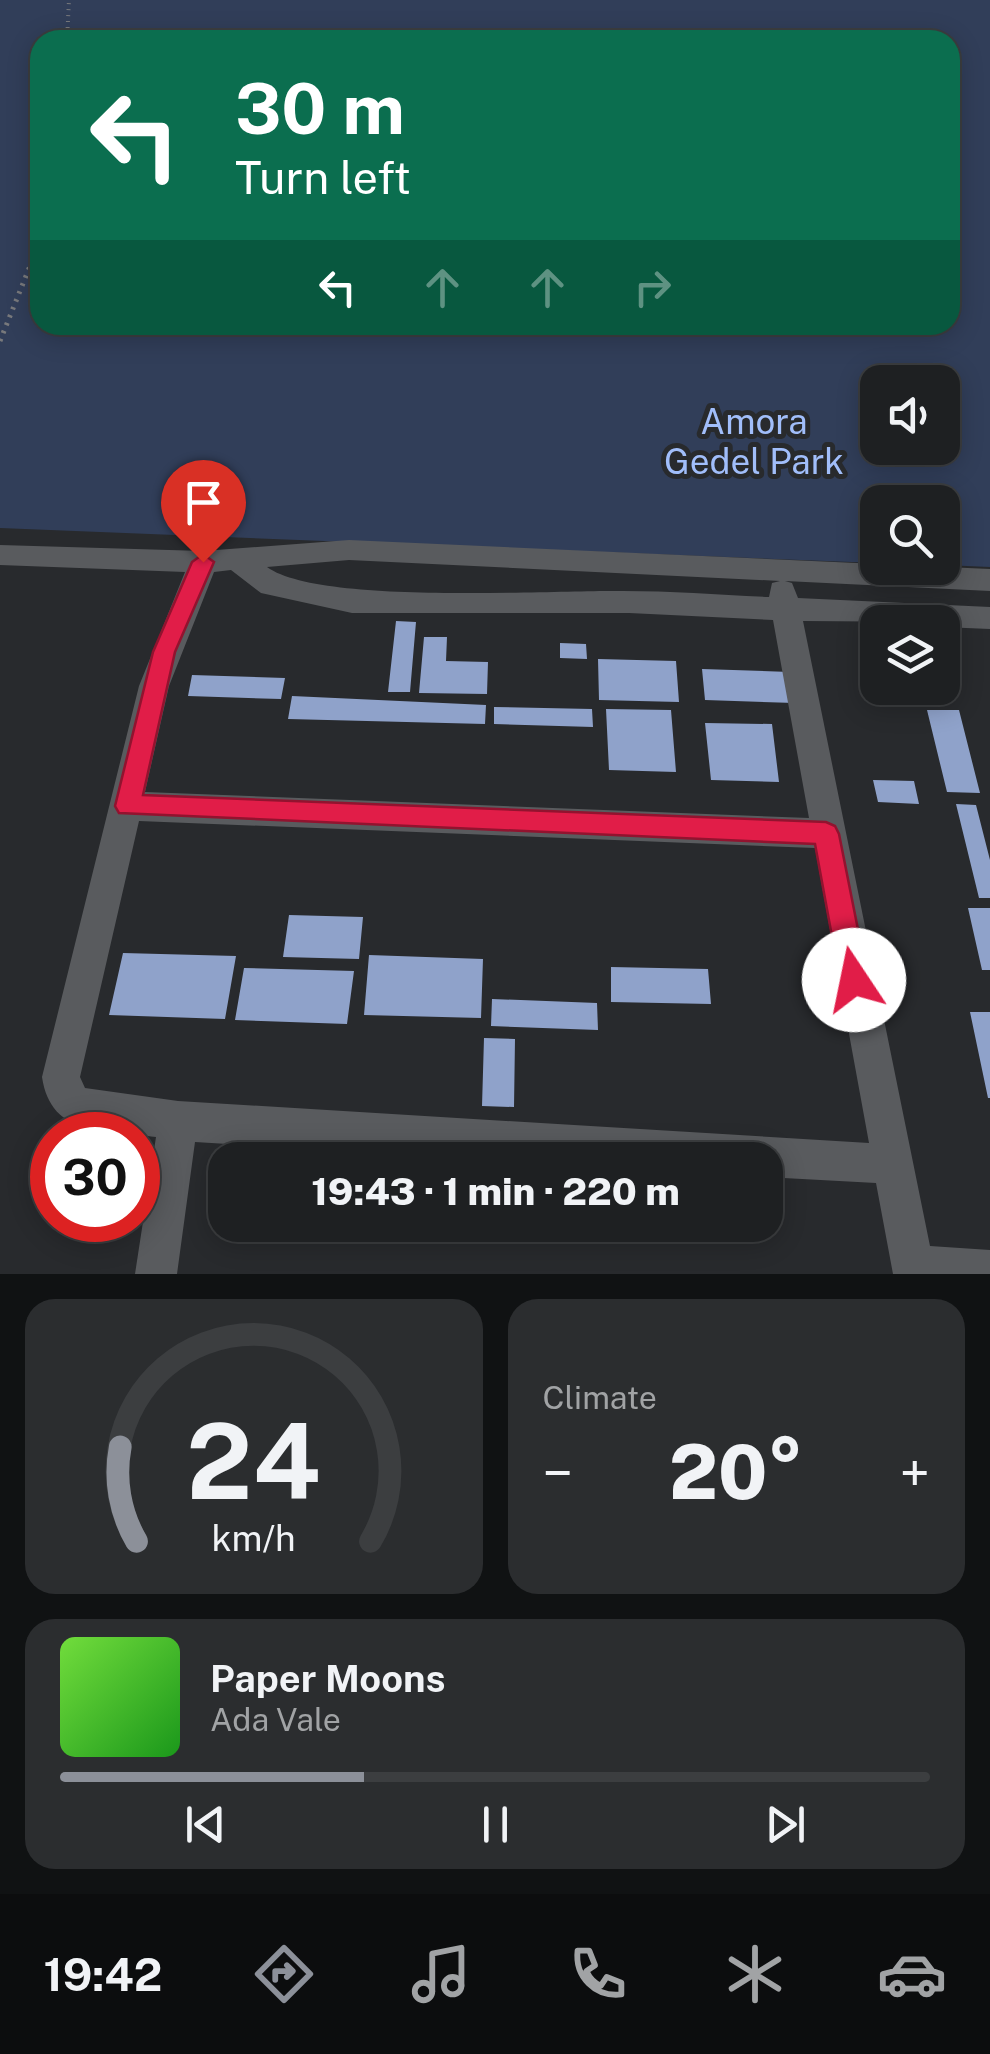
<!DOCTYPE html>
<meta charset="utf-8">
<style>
:root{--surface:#1e2022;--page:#2b2d2f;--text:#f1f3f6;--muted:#a1a3a5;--line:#3c3e40;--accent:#8c9099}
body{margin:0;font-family:"Public Sans",sans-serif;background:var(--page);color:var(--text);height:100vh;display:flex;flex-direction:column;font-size:38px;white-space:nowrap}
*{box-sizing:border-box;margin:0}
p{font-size:32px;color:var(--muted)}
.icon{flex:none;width:55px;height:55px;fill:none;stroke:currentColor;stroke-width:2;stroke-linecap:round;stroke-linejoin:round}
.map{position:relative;height:1274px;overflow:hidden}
.drawer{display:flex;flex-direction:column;gap:25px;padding:25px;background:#101213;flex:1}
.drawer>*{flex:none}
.top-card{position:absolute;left:30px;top:30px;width:930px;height:305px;border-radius:30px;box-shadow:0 5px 25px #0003,0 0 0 2px var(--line);background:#0b6e4f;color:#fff;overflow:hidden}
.fabs{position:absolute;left:860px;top:365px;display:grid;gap:20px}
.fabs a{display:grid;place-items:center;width:100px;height:100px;border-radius:20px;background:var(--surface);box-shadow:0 5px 25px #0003,0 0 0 2px var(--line);font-size:50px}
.speed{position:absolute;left:30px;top:1112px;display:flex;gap:20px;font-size:50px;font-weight:700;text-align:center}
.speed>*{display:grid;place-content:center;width:130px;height:130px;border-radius:50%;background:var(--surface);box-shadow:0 5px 25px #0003,0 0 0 2px var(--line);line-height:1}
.speed .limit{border:15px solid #d22;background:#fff;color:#111}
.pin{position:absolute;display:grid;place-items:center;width:85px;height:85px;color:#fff;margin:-102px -42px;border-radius:50% 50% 50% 0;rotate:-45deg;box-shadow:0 0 10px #0007}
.pin .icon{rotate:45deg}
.me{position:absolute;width:110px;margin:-55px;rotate:349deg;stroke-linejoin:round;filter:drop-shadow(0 0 8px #0008)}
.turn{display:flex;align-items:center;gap:35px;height:210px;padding:0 40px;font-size:45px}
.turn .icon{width:130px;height:130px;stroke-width:2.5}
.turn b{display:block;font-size:70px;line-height:85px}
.lanes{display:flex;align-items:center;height:95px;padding:0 40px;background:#0003;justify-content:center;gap:50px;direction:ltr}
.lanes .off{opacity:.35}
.big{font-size:75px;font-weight:800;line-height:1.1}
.drawer .tile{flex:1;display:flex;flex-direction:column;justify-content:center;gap:15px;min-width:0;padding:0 35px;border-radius:30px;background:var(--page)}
.drawer .dial{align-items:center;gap:0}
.dial svg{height:260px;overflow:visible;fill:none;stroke:var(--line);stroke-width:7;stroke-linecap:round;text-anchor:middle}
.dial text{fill:var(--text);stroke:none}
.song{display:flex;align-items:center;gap:30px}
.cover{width:120px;height:120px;border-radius:15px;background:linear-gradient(135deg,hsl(100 70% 55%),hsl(120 70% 35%))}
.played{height:10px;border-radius:5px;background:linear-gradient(90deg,var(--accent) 35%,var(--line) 35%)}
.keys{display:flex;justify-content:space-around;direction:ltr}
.heat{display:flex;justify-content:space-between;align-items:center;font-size:55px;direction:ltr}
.drawer .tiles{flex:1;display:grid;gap:25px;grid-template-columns:1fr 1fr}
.tile:last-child{grid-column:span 2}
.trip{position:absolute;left:208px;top:1142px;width:575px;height:100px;border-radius:30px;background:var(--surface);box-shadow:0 5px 25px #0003,0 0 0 2px var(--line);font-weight:800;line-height:100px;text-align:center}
.menu{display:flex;height:160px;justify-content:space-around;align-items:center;background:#0c0d0e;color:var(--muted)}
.menu .icon{width:70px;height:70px}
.menu .selected{color:var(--accent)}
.menu b{font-size:45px;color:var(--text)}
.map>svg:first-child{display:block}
.green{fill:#313e59;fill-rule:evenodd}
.building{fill:#8fa2ca}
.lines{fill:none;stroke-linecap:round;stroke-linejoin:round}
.path-far1{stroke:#78797c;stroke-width:4;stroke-dasharray:1 5;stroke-linecap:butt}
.path{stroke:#78797c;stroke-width:5;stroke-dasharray:2.5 6;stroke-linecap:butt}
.minor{fill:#595b5e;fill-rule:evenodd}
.route{fill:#e11d48;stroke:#92132f;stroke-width:2.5}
.labels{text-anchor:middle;stroke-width:10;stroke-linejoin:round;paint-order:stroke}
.park-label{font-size:35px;fill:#a1befa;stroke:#282a2d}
</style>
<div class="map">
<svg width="990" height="1274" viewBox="0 0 990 1274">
<rect width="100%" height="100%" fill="#282a2d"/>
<!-- green -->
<path class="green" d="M0,0H990V567L943,565L942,502H878L877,563L0,528ZM40,40H950V325H40ZM878,382H942V448H878Z"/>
<!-- building -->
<path class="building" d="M396,621L416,622L410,692H388Z
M424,637H447L446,661L488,662L487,694L419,693Z
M560,643L586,644L587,659L560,658Z
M598,659L676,661L679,702L599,700Z
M702,669L790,672L795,703L705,700Z
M192,675L285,678L281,699L188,696Z
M292,696L486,705L485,724L288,719Z
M494,707L592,709L593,727L494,724Z
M606,709L671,710L676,772L609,770Z
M927,710H959L980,793L947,792Z
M705,723L772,724L779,782L711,780Z
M873,780L914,781L919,804L878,802Z
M956,804L976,805L990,860V898H979Z
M968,908H990V970H982Z
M289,915L363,917L359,959L283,957Z
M123,953L236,956L225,1019L109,1015Z
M369,955L483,959L481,1018L364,1015Z
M611,967L708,969L711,1004L611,1002Z
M244,968L354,971L347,1024L235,1020Z
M492,999L597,1003L598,1030L491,1026Z
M970,1012H990V1098H988Z
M484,1038L515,1039L514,1107L482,1106Z"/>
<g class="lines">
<!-- path-far1 -->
<path class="path-far1" d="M67,40L69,0"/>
<!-- path -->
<path class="path" d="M0,341L40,241"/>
<!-- minor -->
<path class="minor" d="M349,540L990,569V591L785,581L792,583L798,598L990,607V629L942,627V622L803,621L930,1246L990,1250V1274H893L876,1183L765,1177V1160H493L195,1142L177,1274H135L156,1137C106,1130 51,1138 42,1077L139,686L185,572L0,565V545L203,551ZM349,560L780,581L772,583L769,597C720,595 672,591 623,591C549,590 319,605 267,567ZM231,570L261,593L352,613H629L773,620L809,818L145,792L169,686L214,572ZM139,821L815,848L869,1143L178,1101L85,1088L80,1077Z"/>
</g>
<!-- route -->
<path class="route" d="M203,554L214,562L175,652L143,795L826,822L835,826L839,834L868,980L864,990L854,994L844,990L840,980L815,844L119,813L115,806L153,652L192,562Z"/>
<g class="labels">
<!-- park labels -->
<g class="park-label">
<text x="754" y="434">Amora<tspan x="754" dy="40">Gedel Park</tspan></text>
</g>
</g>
</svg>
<div class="fabs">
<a><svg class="icon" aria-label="sound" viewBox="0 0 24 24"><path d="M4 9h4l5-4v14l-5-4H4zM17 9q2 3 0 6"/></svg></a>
<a><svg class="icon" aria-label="search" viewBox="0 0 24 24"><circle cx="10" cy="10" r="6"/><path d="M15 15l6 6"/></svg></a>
<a><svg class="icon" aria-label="layers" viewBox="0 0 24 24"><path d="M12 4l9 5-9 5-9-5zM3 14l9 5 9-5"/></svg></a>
</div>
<div class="speed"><div class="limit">30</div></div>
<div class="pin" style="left:203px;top:562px;background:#d93025"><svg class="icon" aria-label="arrive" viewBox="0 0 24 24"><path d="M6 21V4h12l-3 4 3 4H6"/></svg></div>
<svg class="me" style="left:854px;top:980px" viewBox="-20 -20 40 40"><circle r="19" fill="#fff"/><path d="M0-13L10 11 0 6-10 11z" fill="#e11d48"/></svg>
<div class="trip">19:43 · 1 min · 220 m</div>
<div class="top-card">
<div class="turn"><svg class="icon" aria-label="left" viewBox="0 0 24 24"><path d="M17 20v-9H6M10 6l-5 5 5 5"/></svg><div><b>30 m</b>Turn left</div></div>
<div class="lanes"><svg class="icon" aria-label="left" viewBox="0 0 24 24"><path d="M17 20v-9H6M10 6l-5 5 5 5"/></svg><svg class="icon off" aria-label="ahead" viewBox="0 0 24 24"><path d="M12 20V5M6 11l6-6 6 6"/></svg><svg class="icon off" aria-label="ahead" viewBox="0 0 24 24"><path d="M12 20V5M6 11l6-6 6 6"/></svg><svg class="icon off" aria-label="right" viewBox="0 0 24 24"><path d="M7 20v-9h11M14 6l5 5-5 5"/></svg></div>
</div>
</div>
<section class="drawer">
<div class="tiles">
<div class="tile dial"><svg viewBox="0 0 100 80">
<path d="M14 69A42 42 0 1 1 86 69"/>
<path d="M14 69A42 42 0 0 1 9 40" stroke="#8c9099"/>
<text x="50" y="56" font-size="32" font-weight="700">24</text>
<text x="50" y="72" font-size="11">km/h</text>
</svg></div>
<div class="tile"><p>Climate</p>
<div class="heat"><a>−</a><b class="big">20°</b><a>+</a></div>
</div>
<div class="tile">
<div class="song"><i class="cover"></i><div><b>Paper Moons</b><p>Ada Vale</p></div></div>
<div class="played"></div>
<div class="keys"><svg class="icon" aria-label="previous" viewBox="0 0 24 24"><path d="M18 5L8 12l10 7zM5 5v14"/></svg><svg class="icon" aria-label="pause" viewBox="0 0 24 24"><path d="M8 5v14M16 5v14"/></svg><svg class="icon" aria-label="next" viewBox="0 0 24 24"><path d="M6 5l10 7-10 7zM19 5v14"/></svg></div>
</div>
</div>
</section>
<nav class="menu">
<b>19:42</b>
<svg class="icon selected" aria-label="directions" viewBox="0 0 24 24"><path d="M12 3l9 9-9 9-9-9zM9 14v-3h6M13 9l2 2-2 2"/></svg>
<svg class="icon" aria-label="music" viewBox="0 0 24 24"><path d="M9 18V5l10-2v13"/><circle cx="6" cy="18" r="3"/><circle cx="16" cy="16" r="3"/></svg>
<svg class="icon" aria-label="phone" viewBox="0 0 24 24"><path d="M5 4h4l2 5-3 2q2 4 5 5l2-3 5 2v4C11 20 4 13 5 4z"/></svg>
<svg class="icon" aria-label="climate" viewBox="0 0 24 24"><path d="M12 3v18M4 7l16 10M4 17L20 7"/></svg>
<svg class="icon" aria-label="car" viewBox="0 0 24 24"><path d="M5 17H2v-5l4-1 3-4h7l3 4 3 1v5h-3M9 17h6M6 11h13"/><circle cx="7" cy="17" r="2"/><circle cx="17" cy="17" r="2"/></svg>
</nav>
